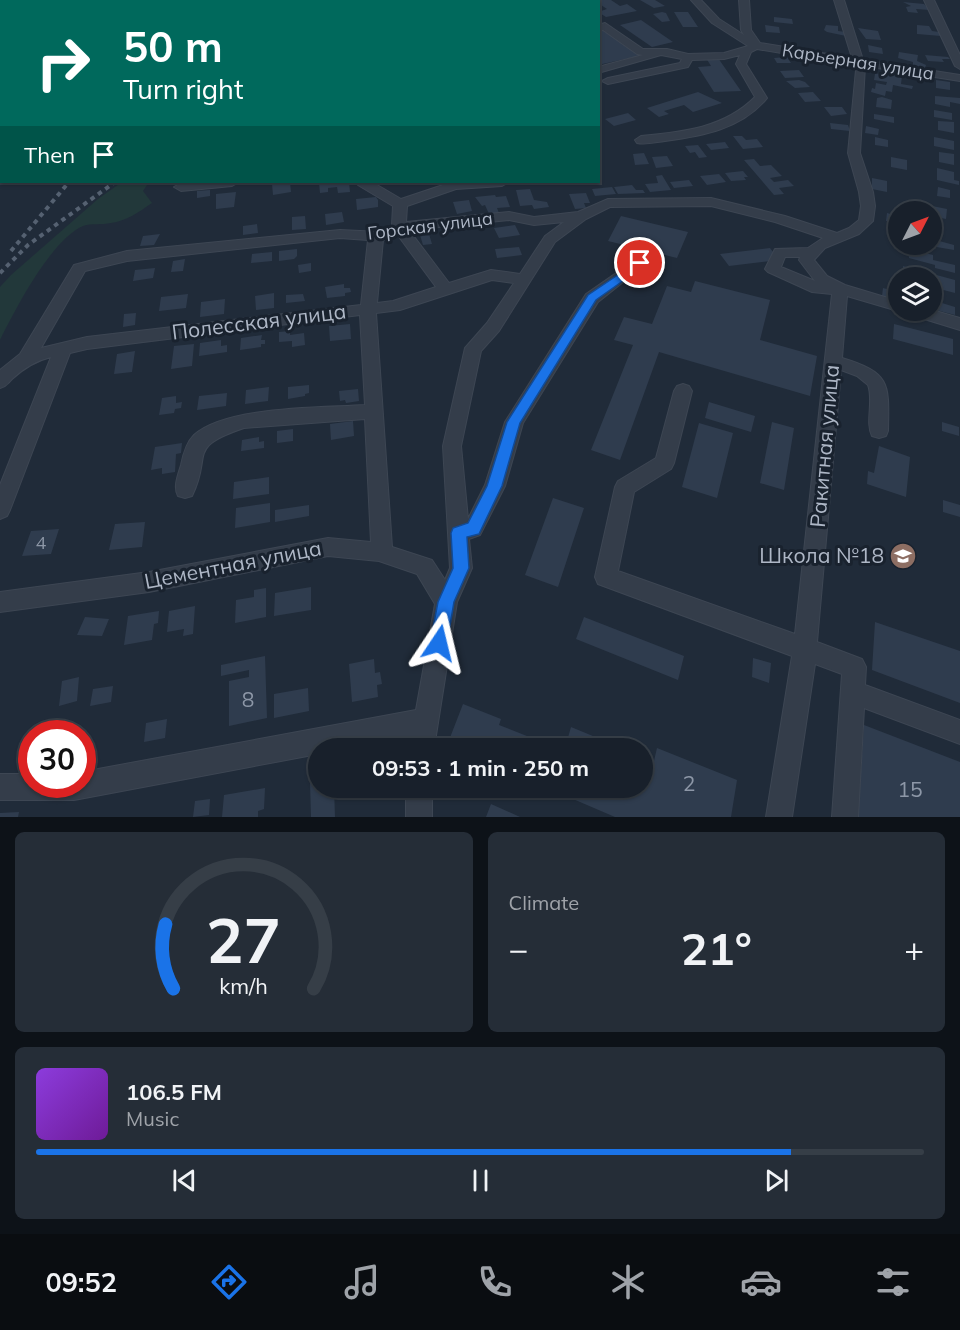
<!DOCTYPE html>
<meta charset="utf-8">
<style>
:root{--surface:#18202b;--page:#252d37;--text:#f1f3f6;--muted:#9fa3a9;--line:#363e47;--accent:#1a73e8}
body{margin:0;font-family:Mulish,sans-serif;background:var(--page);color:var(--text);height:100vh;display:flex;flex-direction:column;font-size:22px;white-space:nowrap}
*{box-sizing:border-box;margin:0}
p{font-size:20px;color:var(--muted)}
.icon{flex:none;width:33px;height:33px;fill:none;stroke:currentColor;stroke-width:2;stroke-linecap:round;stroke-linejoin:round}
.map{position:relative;height:817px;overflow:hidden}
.side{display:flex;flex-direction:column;gap:15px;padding:15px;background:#0d1218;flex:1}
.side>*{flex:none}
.guide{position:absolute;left:0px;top:0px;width:600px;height:183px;box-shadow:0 2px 4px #0004,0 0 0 2px var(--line);background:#00695c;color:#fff;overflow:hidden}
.needle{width:39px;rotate:48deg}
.fabs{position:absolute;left:888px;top:201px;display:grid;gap:12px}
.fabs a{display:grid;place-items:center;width:54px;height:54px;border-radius:50%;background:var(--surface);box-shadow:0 2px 4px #0004,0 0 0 2px var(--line);font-size:30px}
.speed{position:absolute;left:18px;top:720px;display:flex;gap:12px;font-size:30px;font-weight:700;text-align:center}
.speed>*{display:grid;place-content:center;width:78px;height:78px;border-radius:50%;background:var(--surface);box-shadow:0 2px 4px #0004,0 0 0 2px var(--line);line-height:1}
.speed .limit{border:9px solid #d22;background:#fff;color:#111}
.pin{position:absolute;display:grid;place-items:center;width:51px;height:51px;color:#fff;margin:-26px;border:3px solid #fff;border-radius:50%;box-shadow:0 2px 6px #0007}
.me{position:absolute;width:66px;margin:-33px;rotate:10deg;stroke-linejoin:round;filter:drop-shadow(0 0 4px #0008)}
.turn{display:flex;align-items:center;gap:21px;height:126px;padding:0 24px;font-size:27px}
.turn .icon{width:78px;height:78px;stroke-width:2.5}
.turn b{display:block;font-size:42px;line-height:51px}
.then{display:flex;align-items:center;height:57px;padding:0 24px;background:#0003;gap:12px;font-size:22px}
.big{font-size:45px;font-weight:700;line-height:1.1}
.side .widget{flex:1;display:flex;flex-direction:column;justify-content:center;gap:9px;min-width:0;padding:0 21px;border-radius:9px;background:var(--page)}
.side .dial{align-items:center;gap:0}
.dial svg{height:156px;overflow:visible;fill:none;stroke:var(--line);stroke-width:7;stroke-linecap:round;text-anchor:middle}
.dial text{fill:var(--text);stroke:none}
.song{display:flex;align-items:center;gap:18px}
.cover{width:72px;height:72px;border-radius:9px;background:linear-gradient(135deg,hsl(270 70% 55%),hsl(280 70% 35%))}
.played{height:6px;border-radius:3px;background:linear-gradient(90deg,var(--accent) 85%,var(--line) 85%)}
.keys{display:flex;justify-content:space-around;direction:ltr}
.heat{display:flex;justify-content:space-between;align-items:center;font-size:33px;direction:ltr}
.side .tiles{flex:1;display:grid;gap:15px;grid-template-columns:1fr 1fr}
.widget:last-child{grid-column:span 2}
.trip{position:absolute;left:308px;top:738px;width:345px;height:60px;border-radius:30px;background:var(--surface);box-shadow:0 2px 4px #0004,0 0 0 2px var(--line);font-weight:700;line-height:60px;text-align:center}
.dock{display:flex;height:96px;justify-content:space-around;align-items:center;background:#0a0d11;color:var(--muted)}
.dock .icon{width:42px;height:42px}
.dock .current{color:var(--accent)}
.dock b{font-size:27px;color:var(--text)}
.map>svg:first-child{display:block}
.green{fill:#22383a}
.building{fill:#2f3c4e}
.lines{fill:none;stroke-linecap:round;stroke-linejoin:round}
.minor-casing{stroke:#3d4653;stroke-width:2}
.minor{fill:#343d4a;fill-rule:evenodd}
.rail-far1{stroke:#556171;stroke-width:3;stroke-dasharray:4 4;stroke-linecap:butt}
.rail{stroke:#556171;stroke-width:4;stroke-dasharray:4.5 4.5;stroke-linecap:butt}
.route{fill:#1a73e8;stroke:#114b97;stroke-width:1.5}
.labels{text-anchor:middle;stroke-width:6;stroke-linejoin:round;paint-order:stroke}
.far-street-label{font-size:18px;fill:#aeb7c6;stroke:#19222e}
.number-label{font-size:18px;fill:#8d97a7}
.street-label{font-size:21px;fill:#aeb7c6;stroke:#19222e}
.poi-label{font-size:21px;fill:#aeb7c6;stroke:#19222e;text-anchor:end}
.near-number-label{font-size:21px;fill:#8d97a7}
</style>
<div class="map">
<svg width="960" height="817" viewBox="0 0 960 817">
<rect width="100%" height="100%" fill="#202b39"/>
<!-- green -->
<path class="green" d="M122,182H149L143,191L152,203C139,212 126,221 111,223C102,225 92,223 83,226C51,240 16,308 0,340V287L11,275L98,199Z"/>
<!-- building -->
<path class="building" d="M598,0H611L620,6L627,4L637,11L606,17L598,12L607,9L598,3Z
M640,0H655L665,6L654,8Z
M903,2L924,4L930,10L916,9L918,13L908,12L906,7L911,6Z
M662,12L666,13L670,21L662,22L653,14Z
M674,12H688L698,27H683Z
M774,17L792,19L793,24L774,22Z
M641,20L673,42L652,47L620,25Z
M765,25L779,27L780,33L766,32Z
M826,25L838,26V31L846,32V36L827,32L824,30Z
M917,25L929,26L932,31L939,32L941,36L917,34Z
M858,28L878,31L881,40L866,39Z
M607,30L608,33L639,56L598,65V32Z
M868,45L882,48L883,54L869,52Z
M899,52L918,55L917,61L926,65L925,68L913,66V62L898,58Z
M925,55L948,57L950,59H942L944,62L928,61Z
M787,57L791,63H777L774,58Z
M706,58H718L741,91L714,92L698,67L711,66Z
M799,70L804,77L785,78L780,71Z
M884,73L902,76L901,84L913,86L912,89L893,85L892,92L886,91L885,96L871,92L872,88L875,89L876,83L886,85L887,82L874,80L875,74Z
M799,80L805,82L810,87L795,88L786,81Z
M936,80L950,82V90L936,88Z
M698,92L722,103L693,112L684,105L664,111L669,114L659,117L647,108Z
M813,92L821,101L805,102L798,93Z
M935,96L960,98V104L950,102V107L935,104Z
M882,97L892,100L891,109L876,107L877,98Z
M824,107H842L847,114L831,116Z
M934,110L952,113V120L934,117Z
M628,113L636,120L614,126L605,119Z
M874,114L894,117V123L874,119Z
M938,121L954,122V133L938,130Z
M830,123L848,125L850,131L831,129Z
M866,126L879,129L878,135L865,133Z
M733,136H742L746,140L757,139L763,147L743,149Z
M875,137L888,140V147L875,145Z
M934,137L954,141V150L934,146Z
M725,142L729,148L711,150L706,144Z
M698,145L707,157L699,158L695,152L690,153L685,146Z
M939,152L954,154V165L939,162Z
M644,153L649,164L635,165L633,154Z
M667,156L673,166L656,168L652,157Z
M891,157L907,160V170L891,167Z
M754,159L760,166L771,165L782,176L770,178L774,182L788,180L794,186L779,188L784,194L774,195L744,160Z
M937,168L954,172V180L959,181V185L937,180Z
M743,171L748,177H744L746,180L731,181L725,173Z
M719,174L726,182L707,185L700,176Z
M662,175L671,190L650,192L645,184L658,183L656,176Z
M872,178L887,181V192L872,189Z
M689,180L693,186L674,188L670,182Z
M290,182L291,192L273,195L272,184Z
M332,182H349L350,192L338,193L337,187L328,188V192L320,193L319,183Z
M632,185L636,190H643L645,193L618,194L614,187Z
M612,187L616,194L595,196L592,189Z
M938,187L950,190V198L937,196Z
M530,189L534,200L547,202L549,207L534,209L532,205L520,206L516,190Z
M210,190V196L197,198V191Z
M236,192L234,207L216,209V194Z
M586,193L590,203H584L586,208L575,209L569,194Z
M495,195L496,197L506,196L510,207L497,208L499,213L489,214L485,205L482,206L475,197Z
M376,197L378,200V207L357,210L356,199Z
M469,200L472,211L457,214L453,202Z
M932,206L947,209L946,219L932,216Z
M342,212L344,222L326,225L325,214Z
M887,213L898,216V224L886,221Z
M305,216L306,229L292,230V217Z
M621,216L688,232L677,258L608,241Z
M257,224L258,233L243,235V226Z
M515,225L520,235L499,238L494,228Z
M160,234L154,245L140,246L143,236Z
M429,234L432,244L423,245L420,235Z
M932,239L954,245V250L925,245L932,244Z
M519,247L522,255L497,258L495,249Z
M770,248L779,260L729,266L720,254Z
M297,249V256L294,259L279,261V251Z
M909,249L933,255V260L955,265V273L935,268V265L909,258Z
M272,252V261L251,263L252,254Z
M185,259L183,271L171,272L173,261Z
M311,263V271L299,273L298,265Z
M903,266L955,280V293L932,287V278H903Z
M155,268L153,278L133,281L135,270Z
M695,281L770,300L760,340L817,356L810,396L659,352L620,460L591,450L633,345L614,340L624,317L652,324L667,286L691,292Z
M344,284V288H350L351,292L345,293V296L327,298L325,287Z
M883,288L898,292V300L882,296Z
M274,293V308L256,310L255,296Z
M188,294L186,308L159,311L161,297Z
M303,294L305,301L286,303V295Z
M225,299L224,314L200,317L201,302Z
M932,300L955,307V315L932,309Z
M136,313L135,325L123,327L124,314Z
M350,324L351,339L330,341L329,326Z
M894,324L953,339V355L893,339Z
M290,331V335L304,333L305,345L292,347V341L279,342V332Z
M262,335L261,340H265V344H261V347L240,350L241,338Z
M221,340V346L227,345V352L199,356L200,343Z
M194,344L192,366L171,369L174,346Z
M135,351L132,372L114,374L117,354Z
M309,385V393L305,394V396L288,399V387Z
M269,387L268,401L245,404L246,390Z
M358,389L359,401L346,403L345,400L340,401L339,391Z
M227,393L226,406L197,410L199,396Z
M176,396V403L182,402L181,408L175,409L174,413L159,415L162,398Z
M709,402L755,416L751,432L705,418Z
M353,421L354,436L331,440L330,424Z
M772,422L794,428L784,490L760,483Z
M942,422L959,427V436L942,431Z
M699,423L733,433L717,498L682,487Z
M293,429V441L277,443V431Z
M259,437V442L264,441V448L241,451L242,440Z
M182,443L181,453L176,454L175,472L162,474V468L151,470L155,447Z
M879,446L910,457L906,497L867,484L868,471L874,473Z
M269,477V494L233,499L234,482Z
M553,498L584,508L558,587L525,575Z
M943,500L960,505V517L943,512Z
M270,503V522L235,528L236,508Z
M309,505V516L275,522V510Z
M145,522L142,547L109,550L115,524Z
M59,529L51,554L22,556L31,531Z
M311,587V610L274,616L275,593Z
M266,588V617L235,623L236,600L254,597V590Z
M195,606L193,634L183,636L184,629L167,632L169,611Z
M159,611L158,623L154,624L152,640L124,645L128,616Z
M85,617L109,619L102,636L77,635Z
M584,617L684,656L678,680L576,639Z
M875,622L960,651V703L872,670Z
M265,656L267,718L229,726V681L249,677V670L221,676V665Z
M753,658L771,663L769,683L752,677Z
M374,659L375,673L380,672L382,684L377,685L378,697L352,702L349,664Z
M79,677L77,701L59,706L62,681Z
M113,686L111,702L90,706L93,689Z
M308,688L309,711L274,718V694Z
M463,704L501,719L499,725L557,748H446Z
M167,719L165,738L144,742L146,723Z
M864,725L960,762V817H858Z
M571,727L622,748H565Z
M408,741V748H343V747Z
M657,748L737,780L731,817H615L552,790L553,788H642V757L654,761Z
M318,781V788H334L335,817H311L310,782Z
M265,788L264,809L258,811V817H222L224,795Z
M210,799L209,815L193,817L195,801Z
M491,804L520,817H486Z
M19,812L18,817H0V813Z"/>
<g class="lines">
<defs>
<path id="minor" d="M186,0H196L186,2Z
M434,0H446L447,2H435Z
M537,0H547L548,2H538Z
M577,0H587V2H578Z
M691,0H701L719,19L744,35L741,30L739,0H749L751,30L760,43L852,58L834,0H844L863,60L960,75V81L865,66L860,153L873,192L875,206L873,221L859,234L825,248L814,260L827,276L845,285L898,301V310H901L898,311L847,296L842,358C891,373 889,383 888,431L886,436L879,438L872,436C865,422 874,401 868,385L857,376L841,370L817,642L862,659L866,667L865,685L960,720V744L864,708L858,817H832L842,674L815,664L792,817H766L792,656L598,584L595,577L615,487L618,481L656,458L674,391L677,386L683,384L689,386L692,391L674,463L671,469L634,492L618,571L795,634L832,294L812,292L768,272L765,269L775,249L808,248L823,238L775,222L711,206L610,207L586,219L555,242L499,331L481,351L461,446L468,519L485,485L505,422L586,294L635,260L640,258L647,263L598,302L523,423L505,486L480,535L469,539L472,568L457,602L434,748H410L411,736L345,748H318V754L74,800H0V774H32V784H82V772L416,710L435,604L417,574L379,561L328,556L149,592L0,612V592L149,572L328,538L371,542L365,419L244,428C185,448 213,454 192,496L185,498L178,496C173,487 178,475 181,465C183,455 186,443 194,435C226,406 321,408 365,405L360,315L87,349L70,353L10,510L7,516L0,519V485L51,357C35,361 24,368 12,379C7,384 7,386 0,388V370L20,354L74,265L127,251L340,230L380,232L392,225L393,206L358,185L357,182H372L401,199L452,182H509L502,186L456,189L407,206L406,222L509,212L534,217L578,212L608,199L711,198L785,216L837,233L849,228L859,220L861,206L859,192L848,153L856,70L854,65L757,49L751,52L746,64L767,98C742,129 702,136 665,141C656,142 646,145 637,143L635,140L641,136C683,132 724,128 755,97L736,64L740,55L724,59L692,60L688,67L608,84L602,81L608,78L680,63L682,59L661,55L598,73V67L643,55L637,54L603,30L598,31V25L605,23L643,49H667L688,54L724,53L748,46L712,23ZM509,220L534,225L564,222L545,236L520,274L491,270L449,283L409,230ZM397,234L436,287L393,301L377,303L383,240ZM340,238L368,240L361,305L87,337L41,348L85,271L127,261ZM785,257H800L799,260L815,281L781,267ZM492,280L514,283L487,323L465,348L443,446L450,568L445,580L432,560L392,547L376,313L400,310Z
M924,0H934L960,55V69L955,66Z
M197,182H239L232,186L181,191L174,187L181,183Z
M906,310H932L960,318V330L908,314Z
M406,788H432V817H406Z"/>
</defs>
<!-- minor casing -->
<use href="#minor" class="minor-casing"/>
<!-- minor -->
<use href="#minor" class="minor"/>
<!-- rail-far1 -->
<path class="rail-far1" d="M0,76L2,73
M0,90L2,87
M0,131L2,129"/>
<!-- rail -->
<path class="rail" d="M0,145L2,143
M0,173L2,170
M11,251L69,182
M0,273L28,245L115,182"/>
</g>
<!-- route -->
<path class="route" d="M640,260L646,263L644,266L596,300L520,423L502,486L479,534L467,537L469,568L454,602L447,643L445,649L439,651L433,649L430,643L438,602L453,568L451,533L453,528L468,523L487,486L507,422L588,295Z"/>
<!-- icons -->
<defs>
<symbol id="school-disc" viewBox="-11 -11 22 22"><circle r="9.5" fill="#8d6e63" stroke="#19222e"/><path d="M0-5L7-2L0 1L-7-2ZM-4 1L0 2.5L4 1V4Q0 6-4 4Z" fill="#fff"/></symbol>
</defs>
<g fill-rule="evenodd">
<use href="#school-disc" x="888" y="541" width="30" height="30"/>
</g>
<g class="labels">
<!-- far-street labels -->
<g class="far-street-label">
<text transform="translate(858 62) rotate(9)" y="6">Карьерная улица</text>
<text transform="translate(430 226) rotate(-7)" y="6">Горская улица</text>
</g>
<!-- number labels -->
<g class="number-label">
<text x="41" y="549">4</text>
</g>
<!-- street labels -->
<g class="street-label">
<text transform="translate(259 322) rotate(-7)" y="7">Полесская улица</text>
<text transform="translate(825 446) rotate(-85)" y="7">Ракитная улица</text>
<text transform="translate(233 565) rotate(-11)" y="7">Цементная улица</text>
</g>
<!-- poi labels -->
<g class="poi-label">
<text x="884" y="563">Школа №18</text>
</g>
<!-- near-number labels -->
<g class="near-number-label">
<text x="248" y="707">8</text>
<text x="689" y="791">2</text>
<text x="910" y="797">15</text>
</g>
</g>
</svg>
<div class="fabs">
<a><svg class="needle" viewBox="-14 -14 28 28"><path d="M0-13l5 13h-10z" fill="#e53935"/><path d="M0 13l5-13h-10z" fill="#9fa3a9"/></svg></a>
<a><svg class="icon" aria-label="layers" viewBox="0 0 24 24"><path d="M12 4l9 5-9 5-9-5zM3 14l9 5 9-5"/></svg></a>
</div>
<div class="speed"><div class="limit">30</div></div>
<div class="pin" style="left:640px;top:263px;background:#d93025"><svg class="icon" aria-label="arrive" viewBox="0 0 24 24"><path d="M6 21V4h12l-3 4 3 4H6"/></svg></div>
<svg class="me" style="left:439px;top:643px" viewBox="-20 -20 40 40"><path d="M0-17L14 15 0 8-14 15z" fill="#1a73e8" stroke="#fff" stroke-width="4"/></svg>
<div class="trip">09:53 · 1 min · 250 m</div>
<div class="guide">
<div class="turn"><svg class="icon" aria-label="right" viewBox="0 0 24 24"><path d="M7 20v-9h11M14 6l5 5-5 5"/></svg><div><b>50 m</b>Turn right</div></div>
<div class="then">Then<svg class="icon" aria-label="arrive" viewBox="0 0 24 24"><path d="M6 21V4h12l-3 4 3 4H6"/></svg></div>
</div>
</div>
<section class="side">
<div class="tiles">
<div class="widget dial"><svg viewBox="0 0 100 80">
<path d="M14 69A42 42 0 1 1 86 69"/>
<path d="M14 69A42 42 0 0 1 10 36" stroke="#1a73e8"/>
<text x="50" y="56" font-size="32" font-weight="700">27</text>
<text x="50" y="72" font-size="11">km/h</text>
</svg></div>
<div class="widget"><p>Climate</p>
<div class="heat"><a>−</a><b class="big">21°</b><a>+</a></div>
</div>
<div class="widget">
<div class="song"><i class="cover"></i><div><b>106.5 FM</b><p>Music</p></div></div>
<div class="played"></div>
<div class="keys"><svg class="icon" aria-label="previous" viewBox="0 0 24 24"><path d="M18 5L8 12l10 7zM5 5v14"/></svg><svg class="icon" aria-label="pause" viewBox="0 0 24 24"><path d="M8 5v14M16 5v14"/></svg><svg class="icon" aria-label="next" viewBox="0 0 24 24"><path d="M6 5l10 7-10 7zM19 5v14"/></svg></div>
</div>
</div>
</section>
<nav class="dock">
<b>09:52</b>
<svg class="icon current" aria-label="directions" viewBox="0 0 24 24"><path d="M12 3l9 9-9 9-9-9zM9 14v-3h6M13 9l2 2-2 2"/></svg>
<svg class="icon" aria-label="music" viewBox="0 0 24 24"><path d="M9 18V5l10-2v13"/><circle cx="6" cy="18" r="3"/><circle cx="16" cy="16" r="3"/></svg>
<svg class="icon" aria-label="phone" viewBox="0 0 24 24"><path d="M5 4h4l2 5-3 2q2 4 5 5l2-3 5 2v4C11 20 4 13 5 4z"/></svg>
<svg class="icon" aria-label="climate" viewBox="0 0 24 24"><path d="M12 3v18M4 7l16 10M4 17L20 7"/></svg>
<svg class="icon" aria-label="car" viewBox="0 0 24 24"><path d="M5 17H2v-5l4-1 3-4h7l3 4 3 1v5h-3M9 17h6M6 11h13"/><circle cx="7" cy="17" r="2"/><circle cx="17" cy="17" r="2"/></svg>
<svg class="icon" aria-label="filters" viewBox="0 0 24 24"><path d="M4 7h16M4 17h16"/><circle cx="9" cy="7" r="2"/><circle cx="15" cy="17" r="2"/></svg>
</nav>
